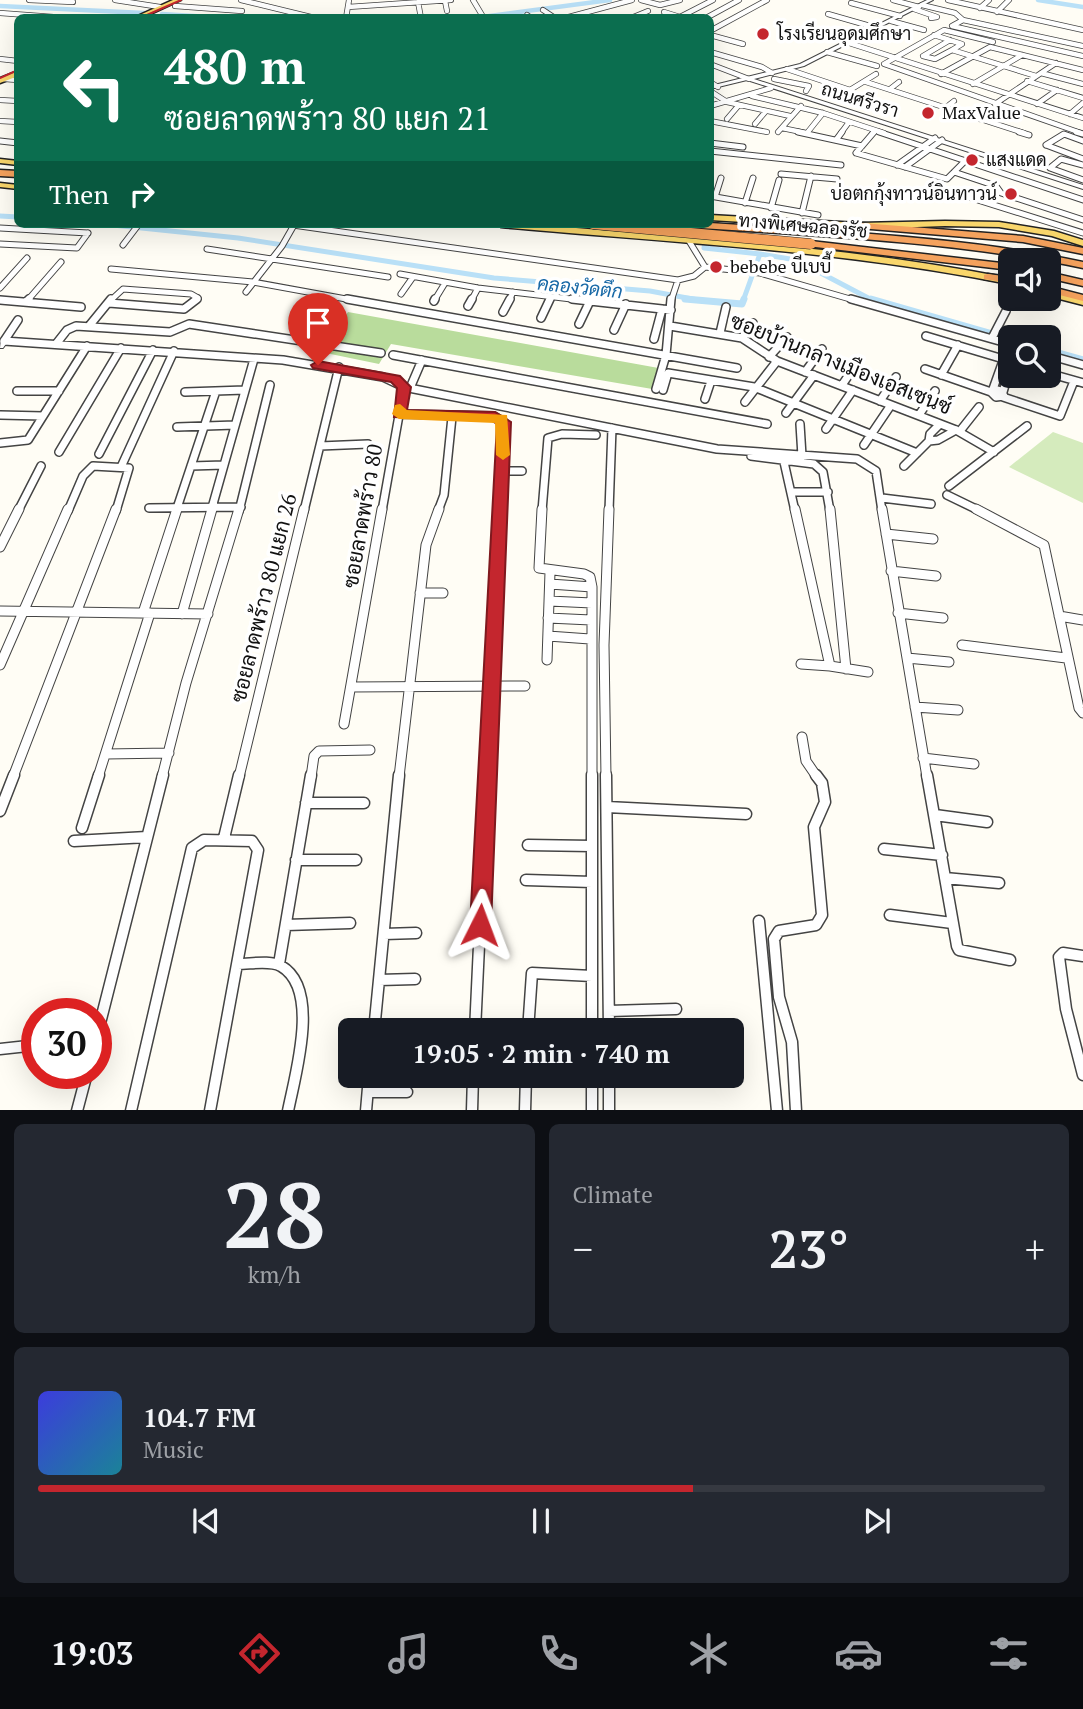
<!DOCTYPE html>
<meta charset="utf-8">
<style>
:root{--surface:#171b24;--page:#242831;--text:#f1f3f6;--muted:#9ea1a6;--line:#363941;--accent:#c4262e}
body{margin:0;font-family:"PT Serif",Sarabun,serif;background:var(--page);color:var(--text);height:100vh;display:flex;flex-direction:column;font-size:26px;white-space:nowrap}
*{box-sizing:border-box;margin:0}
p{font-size:23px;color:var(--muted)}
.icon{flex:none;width:38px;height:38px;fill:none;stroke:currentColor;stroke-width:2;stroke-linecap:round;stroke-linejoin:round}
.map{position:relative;height:1110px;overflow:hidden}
.drawer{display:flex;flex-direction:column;gap:14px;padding:14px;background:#0d0f14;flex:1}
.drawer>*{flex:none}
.top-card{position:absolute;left:14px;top:14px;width:700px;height:214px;border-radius:10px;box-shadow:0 7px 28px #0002;background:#0b6e4f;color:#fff;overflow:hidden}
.fabs{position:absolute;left:998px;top:248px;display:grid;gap:14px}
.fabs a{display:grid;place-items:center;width:63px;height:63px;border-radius:10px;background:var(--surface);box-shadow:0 7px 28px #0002;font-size:35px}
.speed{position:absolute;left:21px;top:998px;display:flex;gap:14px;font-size:35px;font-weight:700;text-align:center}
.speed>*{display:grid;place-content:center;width:91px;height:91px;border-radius:50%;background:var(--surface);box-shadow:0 7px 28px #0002;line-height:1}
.speed .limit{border:10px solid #d22;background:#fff;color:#111}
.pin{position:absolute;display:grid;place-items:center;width:60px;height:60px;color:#fff;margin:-72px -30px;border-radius:50% 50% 50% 0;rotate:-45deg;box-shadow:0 0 7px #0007}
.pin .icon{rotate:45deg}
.me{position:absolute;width:77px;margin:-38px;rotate:3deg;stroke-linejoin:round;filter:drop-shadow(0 0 5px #0008)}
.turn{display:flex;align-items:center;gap:24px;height:147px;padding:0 35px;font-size:32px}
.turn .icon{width:91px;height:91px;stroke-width:2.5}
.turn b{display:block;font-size:49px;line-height:60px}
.then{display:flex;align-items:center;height:66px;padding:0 35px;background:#0003;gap:14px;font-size:26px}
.big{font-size:52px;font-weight:700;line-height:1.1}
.drawer .widget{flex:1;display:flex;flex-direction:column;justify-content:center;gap:10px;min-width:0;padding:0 24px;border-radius:10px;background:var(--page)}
.drawer .dial{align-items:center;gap:0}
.dial b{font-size:91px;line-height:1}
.song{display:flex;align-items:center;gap:21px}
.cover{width:84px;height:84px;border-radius:10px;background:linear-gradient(135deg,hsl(240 70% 55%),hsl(190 70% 35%))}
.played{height:7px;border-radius:4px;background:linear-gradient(90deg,var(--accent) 65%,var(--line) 65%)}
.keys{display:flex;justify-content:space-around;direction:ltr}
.heat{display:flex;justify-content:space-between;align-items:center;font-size:38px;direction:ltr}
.drawer .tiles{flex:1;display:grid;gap:14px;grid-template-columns:1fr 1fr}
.widget:last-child{grid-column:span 2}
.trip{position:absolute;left:338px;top:1018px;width:406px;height:70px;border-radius:10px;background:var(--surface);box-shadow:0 7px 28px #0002;font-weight:700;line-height:70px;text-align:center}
.dock{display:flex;height:112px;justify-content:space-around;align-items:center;background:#090b0e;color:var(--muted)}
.dock .icon{width:49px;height:49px}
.dock .current{color:var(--accent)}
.dock b{font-size:32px;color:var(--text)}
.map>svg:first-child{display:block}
.green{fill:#d5ebbd}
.forest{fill:#b9dc9c}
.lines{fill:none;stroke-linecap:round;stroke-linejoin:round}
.canal-far2{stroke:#b9e0f7;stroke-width:4.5}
.canal-far1{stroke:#b9e0f7;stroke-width:5}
.canal{stroke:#b9e0f7;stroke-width:7}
.minor-far4-casing{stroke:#444;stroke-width:6}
.minor-far3-casing{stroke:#444;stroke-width:7}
.minor-far2-casing{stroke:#444;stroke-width:10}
.minor-far1-casing{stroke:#444;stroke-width:11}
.minor-casing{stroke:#444;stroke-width:13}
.tertiary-casing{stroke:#444;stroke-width:2}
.primary-casing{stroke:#222;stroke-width:3}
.motorway-casing{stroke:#222;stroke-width:3}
.minor-far4{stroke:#fff;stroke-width:4.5}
.minor-far3{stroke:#fff;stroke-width:5}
.minor-far2{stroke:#fff;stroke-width:7}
.minor-far1{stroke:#fff;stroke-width:9}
.minor{stroke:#fff;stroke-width:10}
.tertiary{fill:#fff;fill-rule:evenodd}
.primary{fill:#f9d66b;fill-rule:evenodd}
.motorway{fill:#f5a25d;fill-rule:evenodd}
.rail{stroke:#c4262e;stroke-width:2}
.motorway-bridge-casing{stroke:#222;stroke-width:11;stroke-linecap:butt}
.motorway-bridge{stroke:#f5a25d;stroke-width:10}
.route{fill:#c4262e;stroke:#7f191e;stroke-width:2}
.slow{fill:#f59e0b}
.poi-dot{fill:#c4262e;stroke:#fff;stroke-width:2.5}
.labels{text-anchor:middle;stroke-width:7;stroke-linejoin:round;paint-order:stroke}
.far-poi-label{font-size:18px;fill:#111;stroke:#fff;text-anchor:start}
.far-street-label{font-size:18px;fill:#111;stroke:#fff}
.far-water-label{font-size:19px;font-style:italic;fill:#1768a6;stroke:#fff}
.street-label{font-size:21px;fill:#111;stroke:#fff}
</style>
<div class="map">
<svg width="1083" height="1111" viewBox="0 0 1083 1111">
<rect width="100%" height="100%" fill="#fffdf5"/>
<!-- green -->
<path class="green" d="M1053,432L1083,443V503L1009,467Z"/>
<!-- forest -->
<path class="forest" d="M348,312L664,369L658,390L391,344L379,364L321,352Z"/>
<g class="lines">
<!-- canal-far2 -->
<path class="canal-far2" d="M1038,0L1083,7
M0,6L144,13
M162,14L225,18
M475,18L610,0"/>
<!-- canal-far1 -->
<path class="canal-far1" d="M0,216L18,217
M103,224L238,238L494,278L650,291L703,301
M706,234L704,248L760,254
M743,301L760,254L796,260L874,301"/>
<!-- canal -->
<path class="canal" d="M685,299L742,304L744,299
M871,299L1010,339
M1048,350L1083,360"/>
<defs>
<path id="minor-far4" d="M29,0L73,2
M115,0L160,7
M241,0L315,18
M473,0L482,15
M641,0L660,5L680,0
M893,0L919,7
M948,0L1083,30
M445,1L447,11
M418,2L421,18
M851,3L900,16
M922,5L955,13L963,20L1083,46
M175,6L242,11
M348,7L451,0
M980,8L989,0
M914,9L937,17L931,18
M543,10L555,18
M664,12L680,17L713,0
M997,12L1009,0
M0,13L67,18
M828,14L877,28
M527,15L531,18
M346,18L349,0
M565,18L632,0
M631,18L648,11
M706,18L739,0
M963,20L952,26L1083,56
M891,21L924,30
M710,31L767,0
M865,34L887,40
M710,35L743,44
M934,35L962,44L952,50L1036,76
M950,40L923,56L935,59L952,50
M846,42L1083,118
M993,42L944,30L884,64L1081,133
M710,52L762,67L772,73
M827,52L877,66
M0,59L18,61
M710,64L749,79
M787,69L850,90L876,74
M1041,73L1083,84
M941,74L990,47L1083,70
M4,79L18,80
M774,79L809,86L806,91
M1027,81L1083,98
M710,82L718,87
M866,82L1024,133
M973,84L1022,55
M890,89L899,82
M710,91L727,102L790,116
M752,96L823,113L884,133
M0,100L18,101
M995,104L1056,63
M1037,104L1057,90
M710,106L771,88
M945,108L954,101
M1070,114L1083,103
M727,119L739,105
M980,119L989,113
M0,121L18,122
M710,121L767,132
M755,124L766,111
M782,128L806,133
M778,132L801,106
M807,133L823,113
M841,133L849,122
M873,133L875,131"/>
<path id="minor-far3" d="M798,132L862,146
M874,132L856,153L947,179L965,161
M879,132L1083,200
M1019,132L1029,135
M1076,132L1083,134
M836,140L842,132
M0,141L18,143
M710,143L743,147
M1046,145L1064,134L1083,141
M1046,145L1083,159
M710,151L841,165
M897,165L935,138
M1083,165L1061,159L1050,168L1083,180
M905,167L942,140
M954,172L996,186L1001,193L1083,220
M781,174L837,179
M943,189L1083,233
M710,196L818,215
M715,197L721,178
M745,203L753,178
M771,208L779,180
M802,213L811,176
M286,224L678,280L694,276L705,267
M0,228L88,233
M689,241L705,267L760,273L857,301
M0,244L77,248L88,233
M123,245L139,224
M207,249L388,277
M111,269L253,282L357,301
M400,274L478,288L588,301
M0,288L27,258
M246,292L282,246L294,225
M401,294L413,277
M0,300L6,301
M27,301L61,262
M110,301L123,289L191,294L198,298L195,301
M434,301L445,283
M471,301L478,288
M509,301L513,292
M549,301L551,297
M671,301L678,280"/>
<path id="minor-far2" d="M347,299L737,368
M572,299L671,310
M851,299L1010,344
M0,300L81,307
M434,301L435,299
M26,302L29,299
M109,303L184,309L197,299
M468,306L472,299
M503,312L510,299
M541,318L550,299
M579,324L590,301
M89,326L111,299
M670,326L742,338L777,361L956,430L994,452
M614,330L626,304
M720,333L726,307
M926,336L1010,361
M742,338L753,323
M992,338L1006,311
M654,339L662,309
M4,341L283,360L383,377L404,387L382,511
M4,341L18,320
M56,344L67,330L76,326L170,332L189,324L381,353
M393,355L767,424
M1048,355L1083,365
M769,357L787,337
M925,369L991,392
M805,372L822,349
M1048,373L1083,383
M941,375L958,345
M842,385L857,363
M404,387L717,449L857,459L876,471L882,511
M410,388L422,360
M656,389L666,355L671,299
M993,389L1001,391L1004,396L996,397L991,392Z
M993,389L1009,344
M663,390L668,373L754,387L917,453
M17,391H59
M185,392L245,390
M1003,392L1010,368
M1003,397L1060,416L1074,381
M705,399L711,381
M880,401L896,377
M745,402L777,361
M786,413L814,375
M399,414L494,416L504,422L500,511
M0,415L43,416
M919,415L935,391
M800,424L802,456
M177,427L235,425
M826,429L853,390
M960,431L979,407
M929,441L938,440L956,430
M0,443L28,440L87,346
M864,445L891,405
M320,446L368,444
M59,452L121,348
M99,454L153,350
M751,456L814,464L823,472L830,511
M784,462L795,511
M191,466L224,465
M904,466L929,441L930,434L940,424
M121,467L174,351
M502,471H522
M949,486L1027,426
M792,492H828
M947,495L980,511
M882,498L931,504
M149,508L241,507
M18,511L41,466
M68,511L83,476L93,466L129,468L116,511
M176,511L216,391
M211,511L254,359
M239,511L270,385
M304,511L339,367
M438,511L444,495L452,417
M542,511L548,438L562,434L596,435
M609,511L612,428"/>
<path id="minor-far1" d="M542,509L539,568L584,574L590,577L592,587V777
M795,509L830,666L868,672
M830,509L846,669
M882,509L927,777
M976,509L1044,545L1079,708L1083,713
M886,534L933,539
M0,547L19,509
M891,571L936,576
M550,584L592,587
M420,593H443
M549,601L592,603
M0,611L208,614
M143,613L177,509
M898,613L943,618
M182,614L212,509
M1059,616L1083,620
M548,618L591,620
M548,636L590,639
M962,645L1066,658
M907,658L949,662
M547,660L550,572
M801,664L830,666
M0,665L68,509
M351,687L525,686
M915,707L958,710
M344,724L382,509
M802,737L806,761L817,777
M106,754L169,753
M923,758L974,764
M13,777L116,509
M98,777L150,613
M162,777L186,683L239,509
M239,777L304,509
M311,777L314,756L319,751L370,750
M399,777L426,545L439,509
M487,777L500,509
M606,777L604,645L609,509"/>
<path id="minor" d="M592,775V846
M606,775L609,1031
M927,775L957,946L959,950L1010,960
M306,803H364
M607,807L746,814
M0,811L14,775
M935,815L987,822
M82,828L99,775
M224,838L239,775
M74,841L147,837
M528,845L592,846V882
M884,849L942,855
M296,860H356
M945,878L999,883
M526,880L592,882V976L532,973L528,1031
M890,915L952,923
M759,921L777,1111
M286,925L350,923
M384,934L416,933
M1083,956L1063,953L1059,957L1066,1009L1083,1075
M238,964C251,964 270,960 281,966C321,989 295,1075 288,1111
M279,964L311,775
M592,976V1031
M379,980L415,979
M609,1011L676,1009
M374,1031L399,775
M475,1031L487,775
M96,1039L163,775
M0,1049L37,1045
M592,1076V1111
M609,1076V1111
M435,1080L473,1079
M368,1092H407
M77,1111L87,1073
M131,1111L192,848L204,840L252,841L258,850L210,1111
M366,1111L369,1076
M472,1111L473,1076
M525,1111L526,1076
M796,1111L792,1042L779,997L774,939L779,931L816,925L822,915L814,827L825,802L822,783L816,775"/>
<path id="tertiary" d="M927,0H933L804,66L754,79L1083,185V189L747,80L710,89V86L800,64Z
M1,339H7L8,341L3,348H0Z"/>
<path id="primary" d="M173,0H181L142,18H133Z
M18,71V76L0,83V78Z
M0,159L18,161V165L0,163Z
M0,183L18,185V189L0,187Z
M710,215L860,223L945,221L999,222L1054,231L1083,240V246L1052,236L999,227L945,226L860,229L710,220Z
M497,224H529C686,238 844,246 998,276L1003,279L998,282C834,250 667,242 501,227Z
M1048,290L1083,299V305L1048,296Z"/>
<path id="motorway" d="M0,170L18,171V177L0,176Z
M710,223C836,232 960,236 1083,262V268C951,241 818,236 684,227L679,224Z
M862,223L1023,236L1083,248V254L1023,242L859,228V224Z
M811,241L1010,264V270L807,246L806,244Z
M1048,272L1083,280V286L1048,278Z
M988,274L1010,277V283L984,279V275Z
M1048,286L1083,295V301L1048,292Z"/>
</defs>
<!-- minor-far4 casing -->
<use href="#minor-far4" class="minor-far4-casing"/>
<!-- minor-far3 casing -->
<use href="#minor-far3" class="minor-far3-casing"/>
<!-- minor-far2 casing -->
<use href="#minor-far2" class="minor-far2-casing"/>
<!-- minor-far1 casing -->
<use href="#minor-far1" class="minor-far1-casing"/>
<!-- minor casing -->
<use href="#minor" class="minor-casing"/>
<!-- tertiary casing -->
<use href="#tertiary" class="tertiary-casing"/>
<!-- primary casing -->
<use href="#primary" class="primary-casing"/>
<!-- motorway casing -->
<use href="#motorway" class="motorway-casing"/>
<!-- minor-far4 -->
<use href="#minor-far4" class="minor-far4"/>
<!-- minor-far3 -->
<use href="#minor-far3" class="minor-far3"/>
<!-- minor-far2 -->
<use href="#minor-far2" class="minor-far2"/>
<!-- minor-far1 -->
<use href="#minor-far1" class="minor-far1"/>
<!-- minor -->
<use href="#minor" class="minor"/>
<!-- tertiary -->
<use href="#tertiary" class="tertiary"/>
<!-- primary -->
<use href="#primary" class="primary"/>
<!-- motorway -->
<use href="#motorway" class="motorway"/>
<!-- rail -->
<path class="rail" d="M140,18L181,0
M0,78L18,70"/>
<defs>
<path id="motorway-bridge" d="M593,224L811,244"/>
</defs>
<!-- motorway-bridge casing -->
<use href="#motorway-bridge" class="motorway-bridge-casing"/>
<!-- motorway-bridge -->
<use href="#motorway-bridge" class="motorway-bridge"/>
</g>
<!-- route -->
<path class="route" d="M318,361L400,376L411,387L407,410L495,412L511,422L491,925L488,932L480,935L473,932L470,925L497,424L492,421L394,417L397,388L391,382L313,368L311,365Z"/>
<!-- slow -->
<path class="slow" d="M400,404L407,410L507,415L510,455L503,460L496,455L495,423L399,419L392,414L395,405Z"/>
<!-- markers -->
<g class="poi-dot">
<circle cx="763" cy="34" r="7"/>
<circle cx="928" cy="113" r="7"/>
<circle cx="972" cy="160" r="7"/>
<circle cx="1011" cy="194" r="7"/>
<circle cx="716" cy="267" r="7"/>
</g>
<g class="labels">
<!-- far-poi labels -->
<g class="far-poi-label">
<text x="777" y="40">โรงเรียนอุดมศึกษา</text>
<text x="942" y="119">MaxValue</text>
<text x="986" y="166">แสงแดด</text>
<text x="997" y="200" text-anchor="end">บ่อตกกุ้งทาวน์อินทาวน์</text>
<text x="730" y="273">bebebe บีเบบี้</text>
</g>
<!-- far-street labels -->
<g class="far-street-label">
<text transform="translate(860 100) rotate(17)" y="6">ถนนศรีวรา</text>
<text transform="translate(803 226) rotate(5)" y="6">ทางพิเศษฉลองรัช</text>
</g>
<!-- far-water labels -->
<g class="far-water-label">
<text transform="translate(580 287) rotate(6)" y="7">คลองวัดตึก</text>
</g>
<!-- street labels -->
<g class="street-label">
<text transform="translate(841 364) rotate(22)" y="7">ซอยบ้านกลางเมืองเอสเซนซ์</text>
<text transform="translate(363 516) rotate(-80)" y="7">ซอยลาดพร้าว 80</text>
<text transform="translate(264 598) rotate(-76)" y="7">ซอยลาดพร้าว 80 แยก 26</text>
</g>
</g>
</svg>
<div class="fabs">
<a><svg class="icon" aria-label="sound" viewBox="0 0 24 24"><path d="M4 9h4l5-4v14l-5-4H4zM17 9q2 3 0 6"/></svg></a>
<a><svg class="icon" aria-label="search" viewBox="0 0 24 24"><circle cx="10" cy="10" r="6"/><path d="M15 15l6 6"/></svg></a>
</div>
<div class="speed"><div class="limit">30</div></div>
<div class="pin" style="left:318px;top:365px;background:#d93025"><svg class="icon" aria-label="arrive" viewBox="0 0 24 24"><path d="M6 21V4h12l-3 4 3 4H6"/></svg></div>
<svg class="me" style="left:480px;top:925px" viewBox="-20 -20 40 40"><path d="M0-17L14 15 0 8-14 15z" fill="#c4262e" stroke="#fff" stroke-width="4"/></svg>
<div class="trip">19:05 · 2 min · 740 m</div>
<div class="top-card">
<div class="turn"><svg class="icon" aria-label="left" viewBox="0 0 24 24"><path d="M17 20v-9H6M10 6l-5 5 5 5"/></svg><div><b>480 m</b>ซอยลาดพร้าว 80 แยก 21</div></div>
<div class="then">Then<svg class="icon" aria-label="right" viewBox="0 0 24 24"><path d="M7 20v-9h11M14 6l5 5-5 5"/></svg></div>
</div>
</div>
<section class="drawer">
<div class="tiles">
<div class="widget dial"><b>28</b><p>km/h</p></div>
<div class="widget"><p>Climate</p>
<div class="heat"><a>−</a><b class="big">23°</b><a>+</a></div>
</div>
<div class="widget">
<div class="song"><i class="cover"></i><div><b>104.7 FM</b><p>Music</p></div></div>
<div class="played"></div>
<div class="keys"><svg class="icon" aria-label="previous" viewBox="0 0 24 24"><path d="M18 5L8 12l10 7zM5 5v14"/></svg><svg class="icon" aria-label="pause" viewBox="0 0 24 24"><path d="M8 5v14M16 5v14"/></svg><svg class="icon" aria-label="next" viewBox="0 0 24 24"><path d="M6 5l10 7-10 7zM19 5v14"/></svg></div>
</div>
</div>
</section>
<nav class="dock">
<b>19:03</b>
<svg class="icon current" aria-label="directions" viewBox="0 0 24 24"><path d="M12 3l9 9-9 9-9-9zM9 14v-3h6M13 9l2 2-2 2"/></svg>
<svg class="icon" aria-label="music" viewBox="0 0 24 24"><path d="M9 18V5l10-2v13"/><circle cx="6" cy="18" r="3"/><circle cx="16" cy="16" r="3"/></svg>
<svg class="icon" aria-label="phone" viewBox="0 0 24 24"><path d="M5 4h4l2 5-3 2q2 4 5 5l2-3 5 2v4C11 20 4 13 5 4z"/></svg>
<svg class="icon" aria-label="climate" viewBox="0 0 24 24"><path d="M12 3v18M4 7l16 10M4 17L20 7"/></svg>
<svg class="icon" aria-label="car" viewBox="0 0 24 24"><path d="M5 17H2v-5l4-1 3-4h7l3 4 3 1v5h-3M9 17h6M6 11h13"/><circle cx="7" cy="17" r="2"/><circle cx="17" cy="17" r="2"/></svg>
<svg class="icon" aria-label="filters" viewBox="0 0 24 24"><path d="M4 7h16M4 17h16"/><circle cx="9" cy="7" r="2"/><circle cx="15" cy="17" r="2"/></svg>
</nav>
